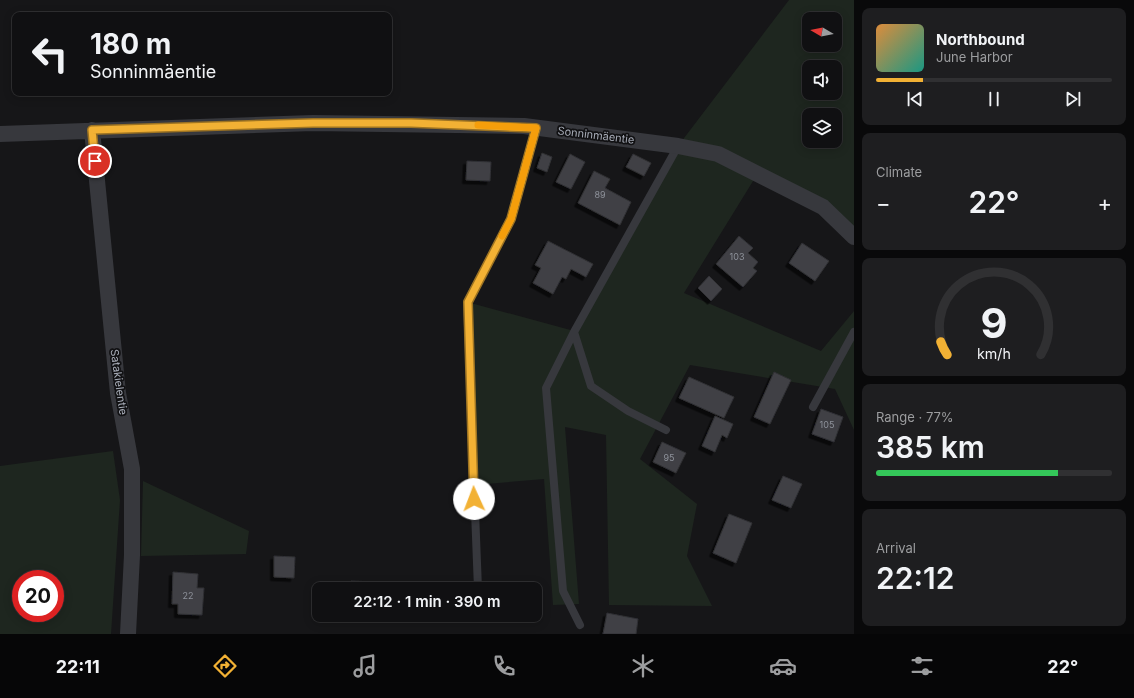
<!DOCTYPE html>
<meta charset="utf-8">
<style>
:root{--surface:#101012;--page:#1e1e20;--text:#f1f3f6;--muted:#9c9d9f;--line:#303032;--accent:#f2b134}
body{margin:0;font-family:Inter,sans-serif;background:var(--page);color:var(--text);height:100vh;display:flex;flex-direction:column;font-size:15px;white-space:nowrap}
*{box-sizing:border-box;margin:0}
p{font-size:13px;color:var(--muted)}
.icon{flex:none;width:22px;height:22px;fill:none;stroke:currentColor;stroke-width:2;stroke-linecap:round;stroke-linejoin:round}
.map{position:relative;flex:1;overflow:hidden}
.panel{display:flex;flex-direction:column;gap:8px;padding:8px;background:#09090a;width:280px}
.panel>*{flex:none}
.top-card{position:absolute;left:12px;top:12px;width:380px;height:84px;border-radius:8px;box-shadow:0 2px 10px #0003,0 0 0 1px var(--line);background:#101012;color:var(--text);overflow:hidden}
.needle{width:26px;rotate:280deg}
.fabs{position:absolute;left:802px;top:12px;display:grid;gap:8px}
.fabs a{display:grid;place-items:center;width:40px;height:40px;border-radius:8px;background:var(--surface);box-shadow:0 2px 10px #0003,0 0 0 1px var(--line);font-size:20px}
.speed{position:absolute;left:12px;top:570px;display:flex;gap:8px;font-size:20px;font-weight:700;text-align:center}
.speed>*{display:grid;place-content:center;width:52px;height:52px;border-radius:50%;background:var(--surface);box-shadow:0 2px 10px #0003,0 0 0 1px var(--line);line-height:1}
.speed .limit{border:6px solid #d22;background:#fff;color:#111}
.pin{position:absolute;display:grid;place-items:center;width:34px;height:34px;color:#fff;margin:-17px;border:2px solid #fff;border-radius:50%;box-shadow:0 1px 4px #0007}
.me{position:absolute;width:44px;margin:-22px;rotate:358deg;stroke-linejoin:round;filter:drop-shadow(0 0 3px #0008)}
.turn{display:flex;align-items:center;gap:14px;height:84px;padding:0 12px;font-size:18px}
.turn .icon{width:52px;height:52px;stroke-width:2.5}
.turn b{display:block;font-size:28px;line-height:34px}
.big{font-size:30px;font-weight:600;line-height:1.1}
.panel .tile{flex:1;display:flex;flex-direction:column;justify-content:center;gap:6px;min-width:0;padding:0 14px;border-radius:8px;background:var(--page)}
.panel .dial{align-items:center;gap:0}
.dial svg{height:104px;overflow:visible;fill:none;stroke:var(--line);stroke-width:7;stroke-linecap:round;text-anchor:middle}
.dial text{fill:var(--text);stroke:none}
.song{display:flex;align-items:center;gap:12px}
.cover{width:48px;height:48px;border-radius:6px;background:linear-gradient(135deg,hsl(30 70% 55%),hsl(170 70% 35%))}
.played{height:4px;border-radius:2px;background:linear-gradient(90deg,var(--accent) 20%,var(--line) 20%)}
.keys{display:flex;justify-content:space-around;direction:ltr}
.heat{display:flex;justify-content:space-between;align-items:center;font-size:22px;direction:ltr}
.charge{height:6px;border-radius:3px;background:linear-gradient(90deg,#34c759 77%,var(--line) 0)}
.trip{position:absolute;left:312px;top:582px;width:230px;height:40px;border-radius:8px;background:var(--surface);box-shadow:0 2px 10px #0003,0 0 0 1px var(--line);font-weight:600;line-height:40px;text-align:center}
.menu{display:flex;height:64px;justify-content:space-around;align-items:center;background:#060607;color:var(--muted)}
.menu .icon{width:28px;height:28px}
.menu .on{color:var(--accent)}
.menu b{font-size:18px;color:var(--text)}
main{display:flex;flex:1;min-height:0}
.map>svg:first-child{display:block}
.green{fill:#1e261f;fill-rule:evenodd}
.building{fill:#404145;stroke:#303034;filter:url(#shadow)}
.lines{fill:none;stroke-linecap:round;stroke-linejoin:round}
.lane{stroke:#37383d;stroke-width:8}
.street{stroke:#37383d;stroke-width:16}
.route-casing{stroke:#9d7322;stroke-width:10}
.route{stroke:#f2b134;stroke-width:7}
.slow{stroke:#f59e0b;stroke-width:7}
.labels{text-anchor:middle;stroke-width:3.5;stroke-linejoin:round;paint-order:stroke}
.number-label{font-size:9px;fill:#8e929b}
.street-label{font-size:11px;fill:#a8adb8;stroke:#111113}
</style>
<main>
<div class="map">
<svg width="854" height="634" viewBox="0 0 854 634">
<defs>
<filter id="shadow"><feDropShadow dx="-3.5" dy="3.5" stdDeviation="0" flood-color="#0009"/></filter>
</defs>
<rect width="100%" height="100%" fill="#161618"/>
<!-- green -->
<path class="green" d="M789,0H854V237L758,173L684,293L821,351L854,311V430L835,389L690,365L640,459L697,504L687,556L712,606L609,605L606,435L565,427L579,604L553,605L544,479L474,485L467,302L574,331L678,146ZM809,19H835V45H809ZM809,67H835V93H809ZM809,115H835V141H809Z
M113,451L120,500L111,634H0V466ZM21,579H55V613H21Z
M143,481L249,531L246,554L141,556Z"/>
<!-- building -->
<path class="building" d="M542,153L552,157L547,172L537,168Z
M570,154L585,162L571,189L556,182Z
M633,154L651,163L644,176L626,167Z
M467,161L491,162L490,181L466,180Z
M594,171L610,179L605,188L631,202L620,225L578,203Z
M739,236L753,248L748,253L758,262L753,268L757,271L743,287L716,264Z
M548,241L593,264L586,277L571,269L566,279L562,277L553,294L533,283L541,268L535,265Z
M802,243L829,261L815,281L789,263Z
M709,276L722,289L711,301L698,288Z
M774,372L791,380L770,424L754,417Z
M689,377L734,397L724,418L679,398Z
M821,409L843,417L834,442L812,434Z
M715,416L733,424L727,438L722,435L715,452L702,446Z
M662,442L686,453L676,473L653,462Z
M783,476L802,484L791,508L772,500Z
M729,514L752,523L736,563L713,553Z
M274,556L295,557L294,578L274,577Z
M173,572L198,574L197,588H204L202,615L178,614V604H172Z
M351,581L377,582V589H351Z
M607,613L638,619L636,634H603Z"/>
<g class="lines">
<!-- lane -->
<path class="lane" d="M574,332L546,388L563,591L580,625
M813,407L854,332
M666,430L628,411L591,386L574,332L678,146
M478,589L467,302L511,219L536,127"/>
<!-- street -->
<path class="street" d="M92,130L118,393L132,469V555L128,634
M0,134L313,123L524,126L678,146L718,154L823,207L854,237"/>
</g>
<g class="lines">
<defs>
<path id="route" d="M95,161L92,130L313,123H411L536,128L511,219L468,302L474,499"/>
</defs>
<!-- route casing -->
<use href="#route" class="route-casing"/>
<!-- route -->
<use href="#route" class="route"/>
<!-- slow -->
<path class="slow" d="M478,125L536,128L511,219L502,236"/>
</g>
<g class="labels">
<!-- number labels -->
<g class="number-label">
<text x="600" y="198">89</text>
<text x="737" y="260">103</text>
<text x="827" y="428">105</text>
<text x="669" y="461">95</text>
<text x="188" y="599">22</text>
</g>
<!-- street labels -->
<g class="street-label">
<text transform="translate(596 135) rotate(7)" y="4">Sonninmäentie</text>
<text transform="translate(119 382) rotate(82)" y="4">Satakielentie</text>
</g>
</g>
</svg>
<div class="fabs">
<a><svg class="needle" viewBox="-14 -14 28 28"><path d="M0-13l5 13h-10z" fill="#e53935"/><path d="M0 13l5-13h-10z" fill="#9c9d9f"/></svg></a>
<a><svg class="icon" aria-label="sound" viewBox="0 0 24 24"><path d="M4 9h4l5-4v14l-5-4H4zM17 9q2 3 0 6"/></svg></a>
<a><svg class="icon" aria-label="layers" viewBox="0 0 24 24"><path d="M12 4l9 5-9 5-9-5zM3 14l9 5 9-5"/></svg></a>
</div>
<div class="speed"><div class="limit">20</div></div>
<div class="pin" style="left:95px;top:161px;background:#d93025"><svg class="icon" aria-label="arrive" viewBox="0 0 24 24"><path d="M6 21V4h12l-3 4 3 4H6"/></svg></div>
<svg class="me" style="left:474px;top:499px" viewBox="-20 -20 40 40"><circle r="19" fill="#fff"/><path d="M0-13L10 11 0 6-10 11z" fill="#f2b134"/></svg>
<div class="trip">22:12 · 1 min · 390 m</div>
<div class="top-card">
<div class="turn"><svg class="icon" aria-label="left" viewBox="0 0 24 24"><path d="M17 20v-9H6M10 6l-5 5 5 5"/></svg><div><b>180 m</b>Sonninmäentie</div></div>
</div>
</div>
<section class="panel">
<div class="tile">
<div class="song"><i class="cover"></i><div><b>Northbound</b><p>June Harbor</p></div></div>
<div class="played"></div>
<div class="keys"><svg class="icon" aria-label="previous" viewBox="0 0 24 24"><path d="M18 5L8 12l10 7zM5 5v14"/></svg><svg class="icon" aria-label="pause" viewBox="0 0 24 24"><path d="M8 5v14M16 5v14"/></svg><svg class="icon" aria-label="next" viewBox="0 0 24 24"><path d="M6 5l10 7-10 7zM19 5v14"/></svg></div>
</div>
<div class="tile"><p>Climate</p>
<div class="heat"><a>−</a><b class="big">22°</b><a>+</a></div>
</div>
<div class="tile dial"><svg viewBox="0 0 100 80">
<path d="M14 69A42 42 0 1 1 86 69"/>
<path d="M14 69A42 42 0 0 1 9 59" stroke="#f2b134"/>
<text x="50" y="56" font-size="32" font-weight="700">9</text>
<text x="50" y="72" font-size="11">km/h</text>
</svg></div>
<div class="tile"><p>Range · 77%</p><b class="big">385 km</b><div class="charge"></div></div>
<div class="tile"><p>Arrival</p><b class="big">22:12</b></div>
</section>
</main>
<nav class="menu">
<b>22:11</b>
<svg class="icon on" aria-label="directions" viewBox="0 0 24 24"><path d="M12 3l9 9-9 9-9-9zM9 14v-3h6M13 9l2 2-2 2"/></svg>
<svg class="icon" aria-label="music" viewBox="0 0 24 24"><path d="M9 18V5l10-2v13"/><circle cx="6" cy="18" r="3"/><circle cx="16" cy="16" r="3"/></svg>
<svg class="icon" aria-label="phone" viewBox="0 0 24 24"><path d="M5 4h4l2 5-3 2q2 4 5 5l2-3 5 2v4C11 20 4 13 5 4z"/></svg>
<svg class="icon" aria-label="climate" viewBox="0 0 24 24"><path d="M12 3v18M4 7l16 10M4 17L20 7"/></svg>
<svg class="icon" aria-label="car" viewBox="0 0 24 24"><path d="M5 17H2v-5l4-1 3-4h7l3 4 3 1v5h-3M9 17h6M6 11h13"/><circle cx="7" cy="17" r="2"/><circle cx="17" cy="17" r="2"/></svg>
<svg class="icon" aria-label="filters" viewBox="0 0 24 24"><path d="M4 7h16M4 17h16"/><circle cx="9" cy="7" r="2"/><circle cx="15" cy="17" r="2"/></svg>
<b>22°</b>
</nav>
